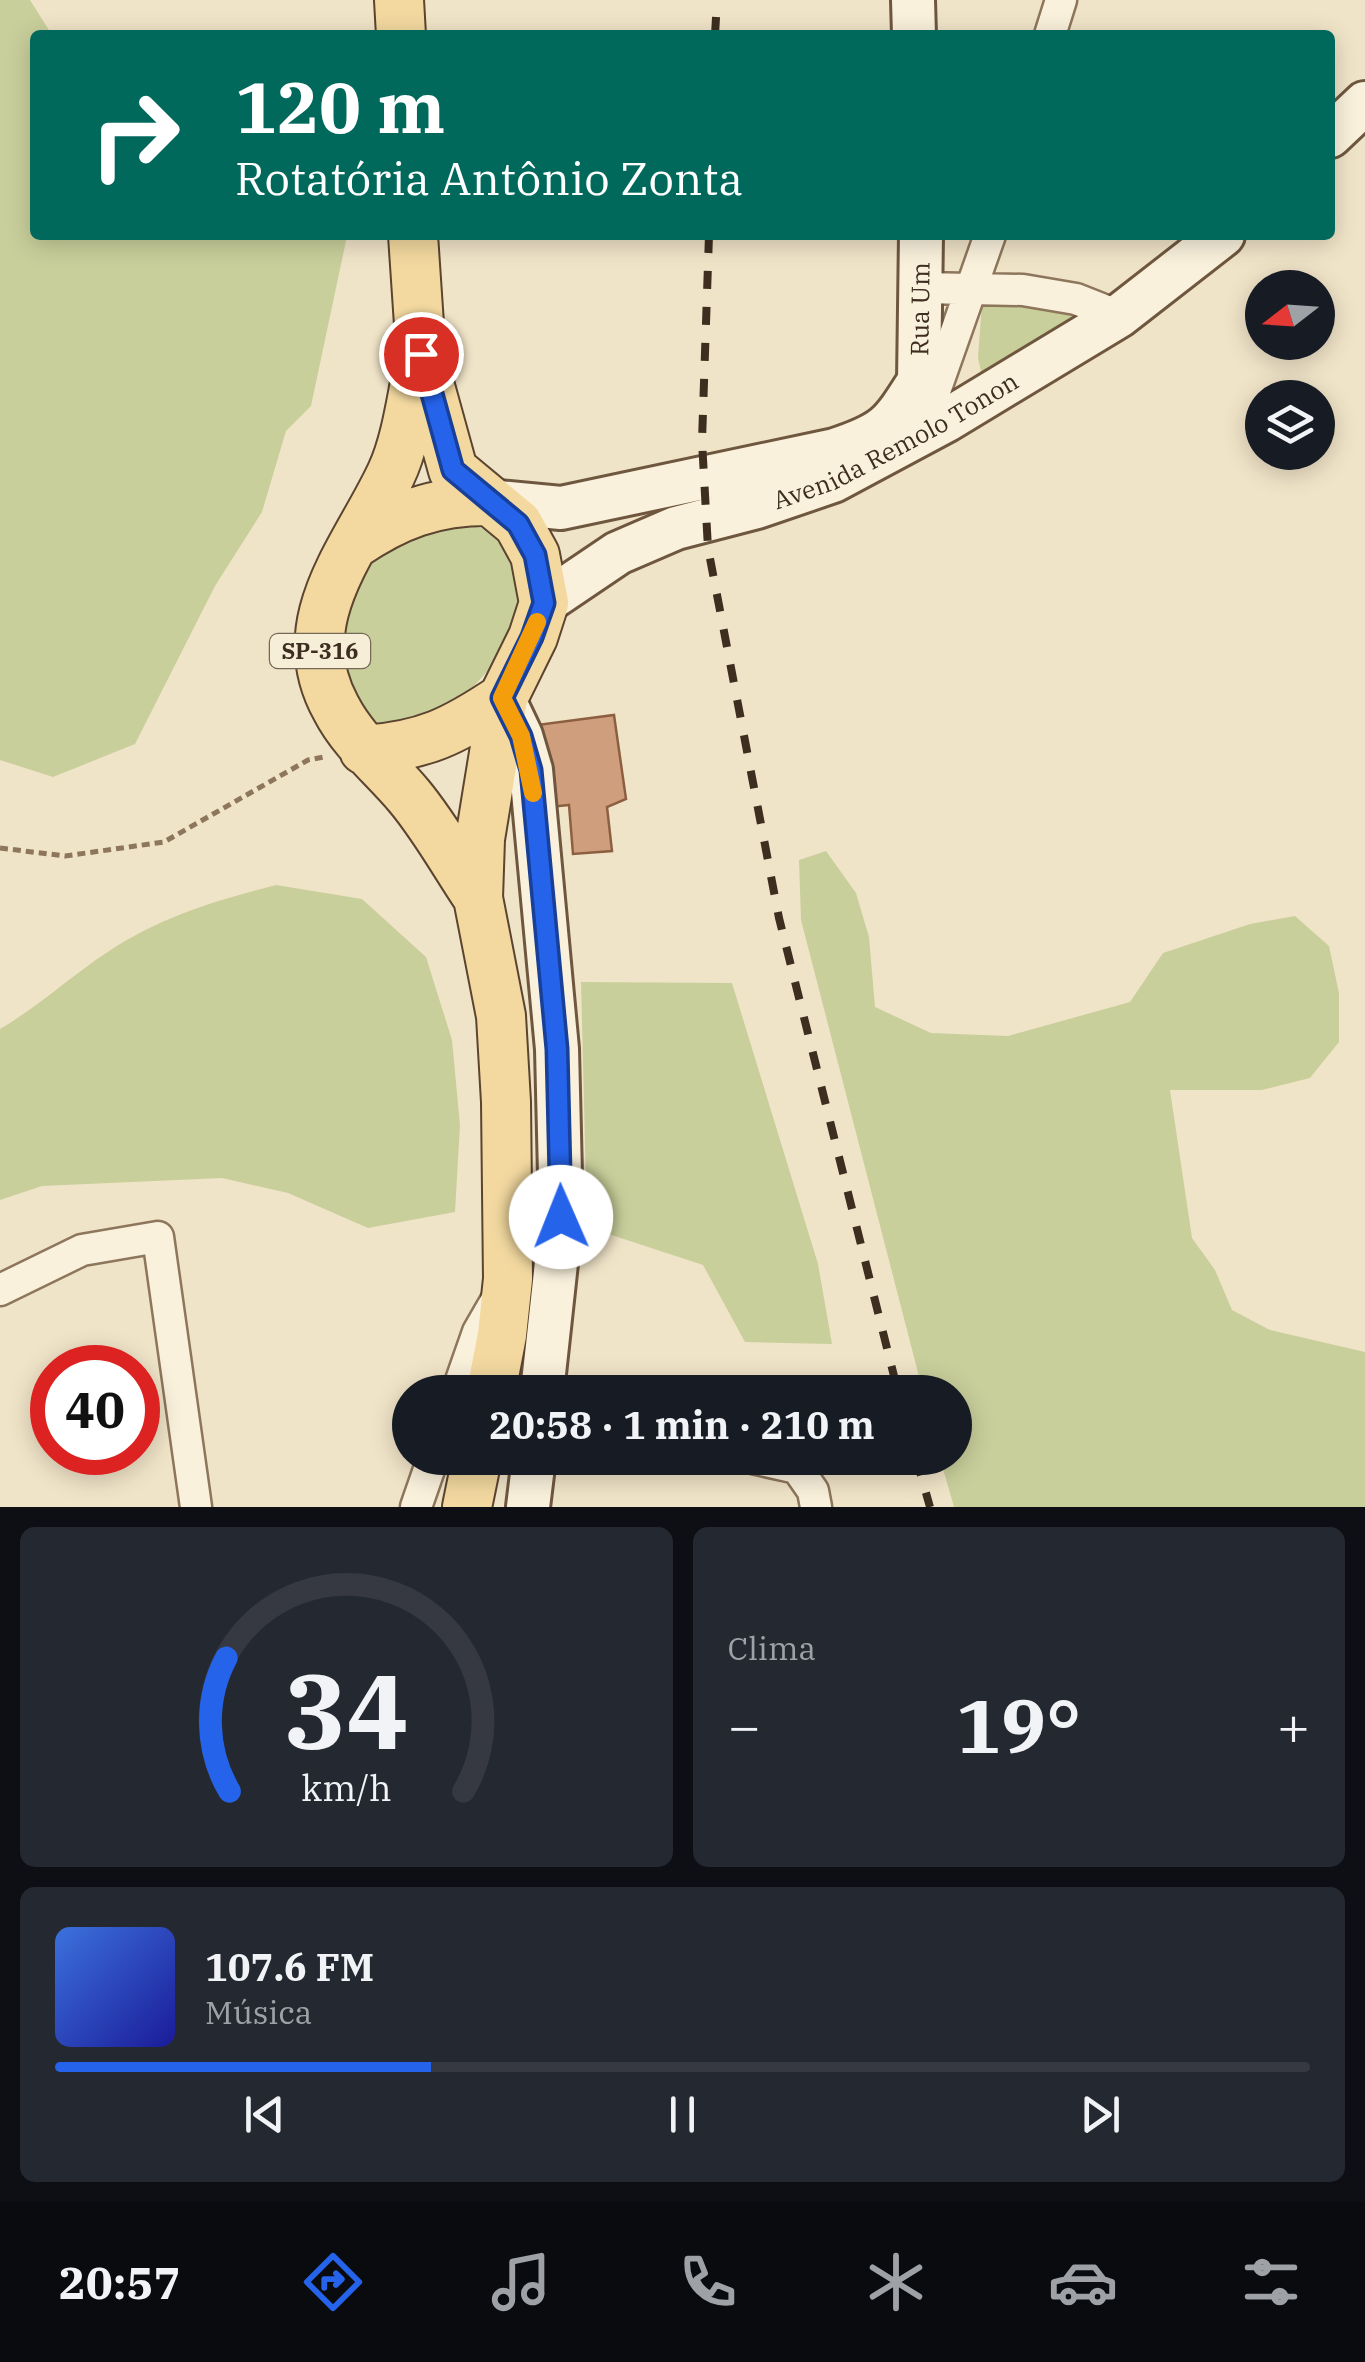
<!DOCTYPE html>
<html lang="pt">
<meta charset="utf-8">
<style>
:root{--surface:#171b24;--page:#242831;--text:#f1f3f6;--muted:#9ea1a6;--line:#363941;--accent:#2563eb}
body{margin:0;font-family:"IBM Plex Serif",serif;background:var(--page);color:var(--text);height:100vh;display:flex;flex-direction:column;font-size:38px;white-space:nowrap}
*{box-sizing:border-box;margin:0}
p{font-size:32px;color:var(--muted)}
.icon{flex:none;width:55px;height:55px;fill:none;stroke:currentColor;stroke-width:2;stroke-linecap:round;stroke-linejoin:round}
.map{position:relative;height:1507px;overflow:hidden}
.drawer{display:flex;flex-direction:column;gap:20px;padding:20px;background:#0d0f14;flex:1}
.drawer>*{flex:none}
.banner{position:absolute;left:30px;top:30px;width:1305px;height:210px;border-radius:10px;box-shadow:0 5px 25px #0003;background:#00695c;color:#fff;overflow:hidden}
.needle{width:65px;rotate:253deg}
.fabs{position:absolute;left:1245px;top:270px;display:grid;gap:20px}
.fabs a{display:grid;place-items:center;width:90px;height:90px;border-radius:50%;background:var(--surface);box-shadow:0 5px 25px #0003;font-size:50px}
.speed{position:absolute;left:30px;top:1345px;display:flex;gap:20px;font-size:50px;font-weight:700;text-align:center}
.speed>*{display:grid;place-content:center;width:130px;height:130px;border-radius:50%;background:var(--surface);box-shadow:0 5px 25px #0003;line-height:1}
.speed .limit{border:15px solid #d22;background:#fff;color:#111}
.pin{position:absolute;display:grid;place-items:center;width:85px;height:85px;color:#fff;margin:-42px;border:5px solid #fff;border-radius:50%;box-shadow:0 2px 10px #0007}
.me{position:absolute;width:110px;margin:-55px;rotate:359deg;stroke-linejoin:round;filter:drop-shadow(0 0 8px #0008)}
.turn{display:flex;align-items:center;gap:35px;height:210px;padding:0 40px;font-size:45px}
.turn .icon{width:130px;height:130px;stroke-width:2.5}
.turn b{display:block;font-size:70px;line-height:85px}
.big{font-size:75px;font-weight:800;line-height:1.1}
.drawer .card{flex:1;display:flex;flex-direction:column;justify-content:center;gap:15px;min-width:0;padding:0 35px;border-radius:15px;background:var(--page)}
.drawer .dial{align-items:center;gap:0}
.dial svg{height:260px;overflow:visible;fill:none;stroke:var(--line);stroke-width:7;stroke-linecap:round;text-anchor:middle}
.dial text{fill:var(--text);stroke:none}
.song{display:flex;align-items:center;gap:30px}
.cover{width:120px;height:120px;border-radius:15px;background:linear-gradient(135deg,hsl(220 70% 55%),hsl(240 70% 35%))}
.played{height:10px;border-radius:5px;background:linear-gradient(90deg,var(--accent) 30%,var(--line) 30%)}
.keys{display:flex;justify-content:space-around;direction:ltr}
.heat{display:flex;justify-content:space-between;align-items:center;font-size:55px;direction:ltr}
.drawer .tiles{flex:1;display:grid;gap:20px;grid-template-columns:1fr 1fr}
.card:last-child{grid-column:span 2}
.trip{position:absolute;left:392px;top:1375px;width:580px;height:100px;border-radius:50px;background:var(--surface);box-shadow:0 5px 25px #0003;font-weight:800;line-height:100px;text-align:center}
.dock{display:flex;height:160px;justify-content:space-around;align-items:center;background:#090b0e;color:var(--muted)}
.dock .icon{width:70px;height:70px}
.dock .selected{color:var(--accent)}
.dock b{font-size:45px;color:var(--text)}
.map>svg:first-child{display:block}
.green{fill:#c9cf9b}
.building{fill:#cf9f7d;stroke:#8d5f41;stroke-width:2.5}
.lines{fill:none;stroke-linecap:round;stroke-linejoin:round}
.street-casing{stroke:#8d765c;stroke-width:35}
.secondary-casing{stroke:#6f573f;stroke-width:48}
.primary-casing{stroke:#5b4430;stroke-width:52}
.path{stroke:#8d765c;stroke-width:5;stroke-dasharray:8 5;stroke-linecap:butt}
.street{stroke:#faf1dc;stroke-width:30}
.secondary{stroke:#faf1dc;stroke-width:42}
.primary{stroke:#f3d9a0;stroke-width:48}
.rail{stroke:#3d2e20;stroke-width:8;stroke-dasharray:18 18;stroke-linecap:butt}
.route-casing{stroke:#184099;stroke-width:25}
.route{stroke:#2563eb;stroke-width:18}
.slow{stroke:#f59e0b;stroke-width:18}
.labels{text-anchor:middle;stroke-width:10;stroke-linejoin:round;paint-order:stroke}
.shield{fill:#f7eed8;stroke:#756857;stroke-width:2.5}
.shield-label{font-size:22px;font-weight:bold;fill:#3d2e20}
.street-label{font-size:25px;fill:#3d2e20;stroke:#f7eed8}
</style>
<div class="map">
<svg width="1365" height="1507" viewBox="0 0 1365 1507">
<rect width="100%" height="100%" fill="#f0e4c8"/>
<!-- green -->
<path class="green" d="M0,0H30L52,35H35V235L347,236L311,406L286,431L262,512L215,586L135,744L53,777L0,760Z
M982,302L1022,304L1070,313L1081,327L983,381L978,358Z
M469,525L488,530L504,541L522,576L518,618L500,657L474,686L429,724L410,731L373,725L342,677V613L365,566L417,530Z
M826,851L856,893L869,937L875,1007L931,1033L1008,1036L1130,1002L1163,953L1250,924L1295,916L1329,946L1339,993V1042L1310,1078L1262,1090H1170L1192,1238L1215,1270L1232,1310L1270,1330L1365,1352V1507H954L940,1458H955V1392H923L801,920L799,860Z
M276,885L362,899L426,957L452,1040L460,1125L455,1212L368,1228L288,1193L222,1178L42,1186L0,1200V1029C39,1006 71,976 109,951C163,916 215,901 276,885Z
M581,982L732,983L818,1264L832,1344L745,1342L703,1265L587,1227Z"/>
<!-- building -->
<path class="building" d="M614,715L626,799L607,807L612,851L573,854L569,805L550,807L537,725Z"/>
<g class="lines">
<defs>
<path id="street" d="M1050,35L1061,0
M922,288L1023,290L1076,299L1119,316
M934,394L990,235
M0,1290L82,1250L158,1237L196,1507
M457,1392L478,1332L497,1299
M752,1458L797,1468L813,1491L816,1507
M416,1507L433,1458"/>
<g id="secondary">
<path d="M913,0L914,35"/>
<path d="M1330,136L1365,103"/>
<path id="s1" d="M919,381L921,235"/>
<path d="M488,501L561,508L835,450C887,433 891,425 919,381"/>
<path id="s2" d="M544,603L618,553L676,528L757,507L833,481L947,420L1119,316L1223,235"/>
<path d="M503,698L521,736L531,770L557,1049L561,1217L542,1392"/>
<path d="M528,1507L534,1458"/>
</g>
<path id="primary" d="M399,0L401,35
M413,235L421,354L453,470L518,524L535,555L544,603L533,637L503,698L480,839L478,898L501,1016L506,1102L508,1279L502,1335L491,1392
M419,362C412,396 406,443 391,474C356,549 288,621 336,708C354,743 384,766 409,796C435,827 455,864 478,898
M353,545C397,515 434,501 488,501
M364,750C424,746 454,731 503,698
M467,1507L477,1458"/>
</defs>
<!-- street casing -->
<use href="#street" class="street-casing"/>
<!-- secondary casing -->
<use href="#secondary" class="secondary-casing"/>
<!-- primary casing -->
<use href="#primary" class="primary-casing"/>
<!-- path -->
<path class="path" d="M0,848L65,856L164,842L308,760L324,757"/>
<!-- street -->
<use href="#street" class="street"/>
<!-- secondary -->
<use href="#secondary" class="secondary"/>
<!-- primary -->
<use href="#primary" class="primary"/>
<!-- rail -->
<path class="rail" d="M715,35L717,0
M709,235L702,441L708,548L779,918L898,1392
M916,1458L930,1507"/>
</g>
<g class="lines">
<defs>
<path id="route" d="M421,354L453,470L518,524L535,555L544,603L532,637L502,698L521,736L531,770L557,1049L561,1217"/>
</defs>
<!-- route casing -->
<use href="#route" class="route-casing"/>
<!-- route -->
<use href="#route" class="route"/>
<!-- slow -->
<path class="slow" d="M533,793L521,736L502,698L537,622"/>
</g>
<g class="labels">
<!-- shield labels -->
<rect class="shield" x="270" y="634" width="100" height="34" rx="8"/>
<g class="shield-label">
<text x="320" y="659">SP-316</text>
</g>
<!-- street labels -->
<g class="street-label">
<text dy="9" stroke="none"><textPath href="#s1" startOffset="72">Rua Um</textPath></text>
<text dy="9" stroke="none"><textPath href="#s2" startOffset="390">Avenida Remolo Tonon</textPath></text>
</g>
</g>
</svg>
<div class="fabs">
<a><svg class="needle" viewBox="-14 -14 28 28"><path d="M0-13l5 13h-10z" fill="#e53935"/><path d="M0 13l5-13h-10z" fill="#9ea1a6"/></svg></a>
<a><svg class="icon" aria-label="layers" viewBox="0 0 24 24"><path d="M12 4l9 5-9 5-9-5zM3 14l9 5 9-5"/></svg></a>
</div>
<div class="speed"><div class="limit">40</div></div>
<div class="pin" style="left:421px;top:354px;background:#d93025"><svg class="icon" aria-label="arrive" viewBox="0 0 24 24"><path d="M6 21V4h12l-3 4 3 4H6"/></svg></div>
<svg class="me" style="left:561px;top:1217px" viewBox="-20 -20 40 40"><circle r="19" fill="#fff"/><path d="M0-13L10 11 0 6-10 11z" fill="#2563eb"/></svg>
<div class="trip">20:58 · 1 min · 210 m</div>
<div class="banner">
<div class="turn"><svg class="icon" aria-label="right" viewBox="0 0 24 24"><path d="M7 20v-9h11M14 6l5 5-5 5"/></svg><div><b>120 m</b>Rotatória Antônio Zonta</div></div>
</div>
</div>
<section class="drawer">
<div class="tiles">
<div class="card dial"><svg viewBox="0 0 100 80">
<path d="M14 69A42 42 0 1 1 86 69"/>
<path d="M14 69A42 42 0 0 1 13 28" stroke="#2563eb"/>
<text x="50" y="56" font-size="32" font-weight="700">34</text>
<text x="50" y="72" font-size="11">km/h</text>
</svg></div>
<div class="card"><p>Clima</p>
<div class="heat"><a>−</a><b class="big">19°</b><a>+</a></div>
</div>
<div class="card">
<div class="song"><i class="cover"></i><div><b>107.6 FM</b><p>Música</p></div></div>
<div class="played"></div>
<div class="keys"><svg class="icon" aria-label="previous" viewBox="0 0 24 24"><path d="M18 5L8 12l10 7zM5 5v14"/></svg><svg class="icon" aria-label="pause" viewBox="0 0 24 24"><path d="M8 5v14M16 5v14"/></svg><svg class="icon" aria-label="next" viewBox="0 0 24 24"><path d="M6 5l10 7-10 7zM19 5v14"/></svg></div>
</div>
</div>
</section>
<nav class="dock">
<b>20:57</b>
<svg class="icon selected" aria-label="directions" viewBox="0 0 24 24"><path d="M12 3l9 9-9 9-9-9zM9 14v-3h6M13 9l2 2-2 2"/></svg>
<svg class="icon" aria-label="music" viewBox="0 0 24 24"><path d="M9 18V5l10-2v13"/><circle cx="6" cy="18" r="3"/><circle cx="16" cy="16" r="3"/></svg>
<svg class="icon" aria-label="phone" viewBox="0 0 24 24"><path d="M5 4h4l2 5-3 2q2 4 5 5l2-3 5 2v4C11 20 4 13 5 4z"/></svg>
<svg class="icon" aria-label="climate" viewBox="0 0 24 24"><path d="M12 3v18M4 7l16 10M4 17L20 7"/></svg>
<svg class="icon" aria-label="car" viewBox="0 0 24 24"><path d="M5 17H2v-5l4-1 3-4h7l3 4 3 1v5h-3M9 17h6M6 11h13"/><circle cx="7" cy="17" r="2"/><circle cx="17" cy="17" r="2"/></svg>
<svg class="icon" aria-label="filters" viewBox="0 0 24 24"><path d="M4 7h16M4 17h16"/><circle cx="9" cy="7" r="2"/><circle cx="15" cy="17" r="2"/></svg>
</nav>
